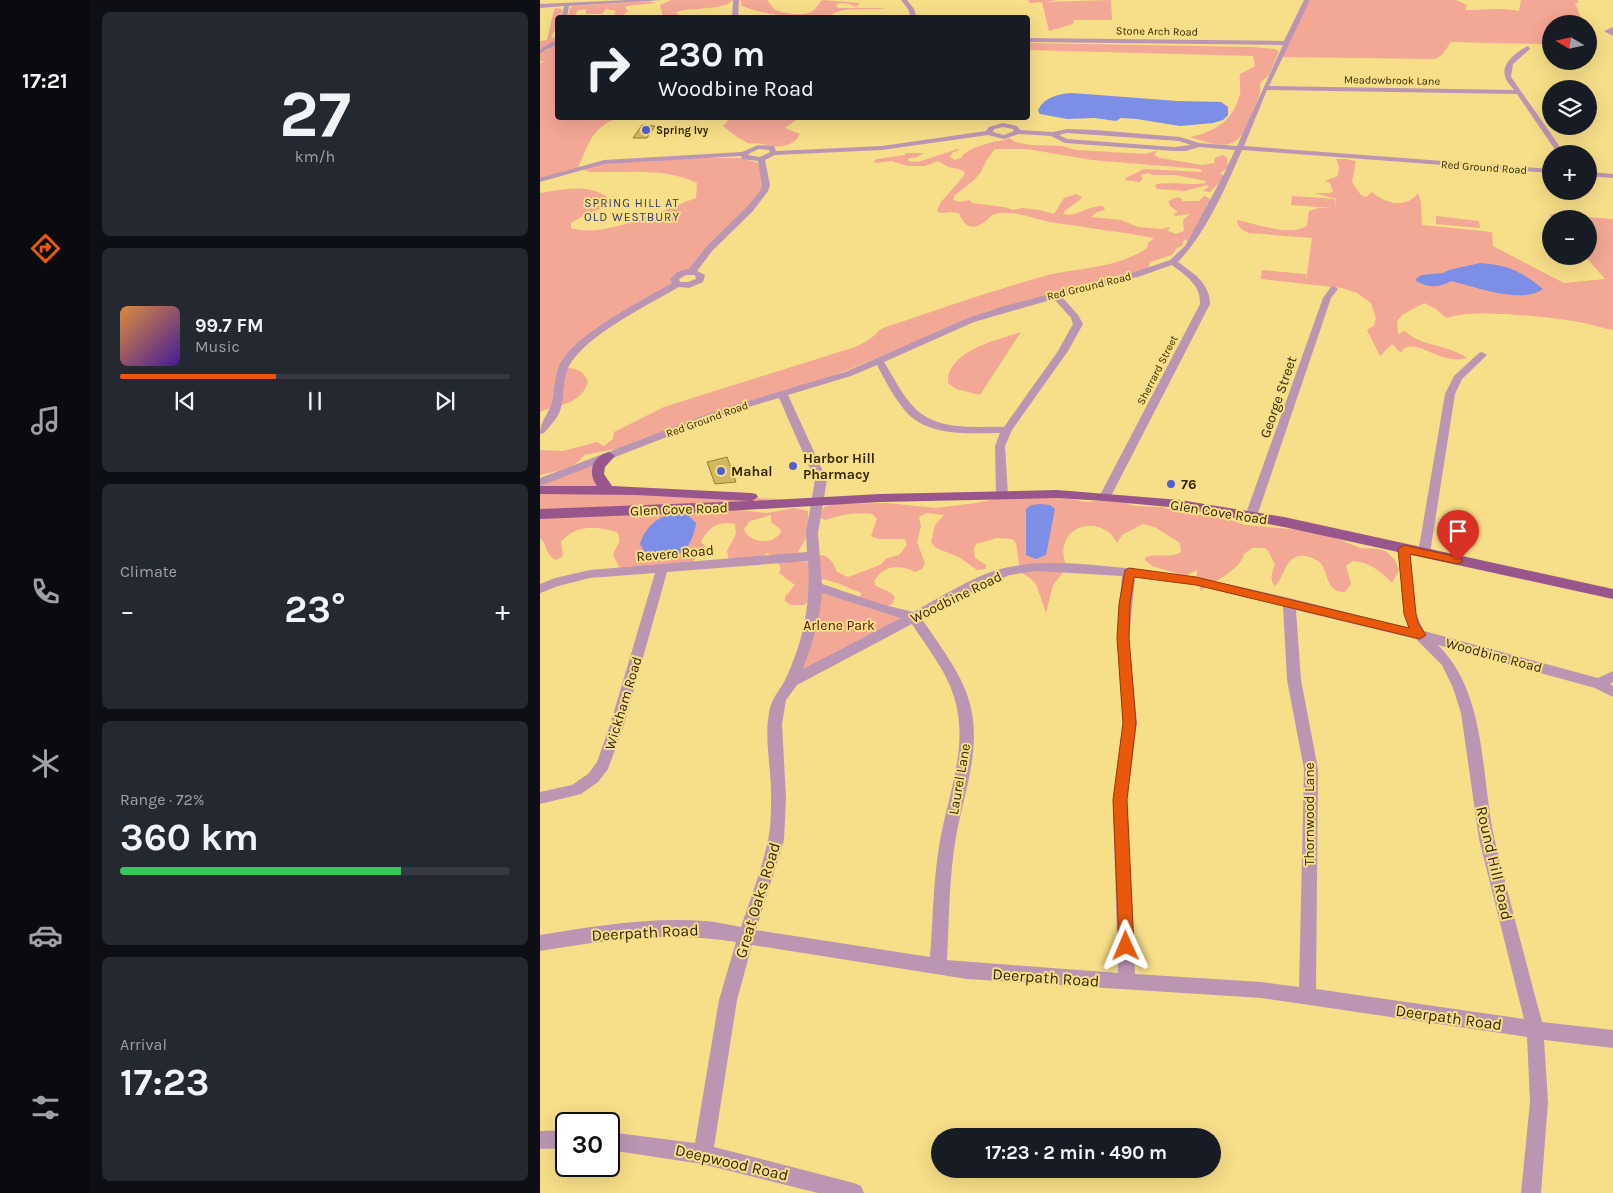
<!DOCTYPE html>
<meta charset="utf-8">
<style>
:root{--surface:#171b24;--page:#242831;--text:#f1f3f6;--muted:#9ea1a6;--line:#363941;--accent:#ea580c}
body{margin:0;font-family:Karla,sans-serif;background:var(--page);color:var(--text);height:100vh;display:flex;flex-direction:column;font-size:19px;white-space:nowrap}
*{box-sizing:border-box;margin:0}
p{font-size:16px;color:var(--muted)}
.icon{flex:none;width:28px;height:28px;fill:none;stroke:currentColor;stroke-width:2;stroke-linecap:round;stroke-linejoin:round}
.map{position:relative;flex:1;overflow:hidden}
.panel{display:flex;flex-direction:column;gap:12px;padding:12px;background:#0d0f14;width:450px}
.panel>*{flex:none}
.top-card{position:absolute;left:15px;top:15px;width:475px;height:105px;border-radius:5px;box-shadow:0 5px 20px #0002;background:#171b24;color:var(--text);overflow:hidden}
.needle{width:32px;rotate:279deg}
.buttons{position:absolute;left:1002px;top:15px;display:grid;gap:10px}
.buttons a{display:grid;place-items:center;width:55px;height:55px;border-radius:50%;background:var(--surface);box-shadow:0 5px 20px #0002;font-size:25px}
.speed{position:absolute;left:15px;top:1112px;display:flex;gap:10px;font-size:25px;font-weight:700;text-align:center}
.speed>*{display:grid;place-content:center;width:65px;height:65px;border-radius:50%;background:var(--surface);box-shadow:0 5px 20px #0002;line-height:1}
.speed .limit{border:2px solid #111;border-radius:8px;background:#fff;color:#111}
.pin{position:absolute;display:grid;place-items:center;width:42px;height:42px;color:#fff;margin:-51px -21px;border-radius:50% 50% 50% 0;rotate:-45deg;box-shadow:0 0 5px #0007}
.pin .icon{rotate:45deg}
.me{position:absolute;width:55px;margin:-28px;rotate:359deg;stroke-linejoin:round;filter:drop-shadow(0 0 4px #0008)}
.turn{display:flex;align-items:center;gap:18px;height:105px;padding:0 20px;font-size:22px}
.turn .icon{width:65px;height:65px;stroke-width:2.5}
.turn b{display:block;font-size:35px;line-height:42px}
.big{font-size:38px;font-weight:700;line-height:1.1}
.panel .tile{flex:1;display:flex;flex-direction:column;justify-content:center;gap:8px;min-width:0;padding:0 18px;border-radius:8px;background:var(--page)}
.panel .dial{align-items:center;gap:0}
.dial b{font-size:65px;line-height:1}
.song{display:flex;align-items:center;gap:15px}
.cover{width:60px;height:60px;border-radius:8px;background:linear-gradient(135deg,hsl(30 70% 55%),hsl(260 70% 35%))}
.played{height:5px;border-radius:2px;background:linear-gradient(90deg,var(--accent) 40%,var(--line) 40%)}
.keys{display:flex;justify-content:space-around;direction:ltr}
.heat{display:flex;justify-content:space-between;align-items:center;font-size:28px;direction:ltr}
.charge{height:8px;border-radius:4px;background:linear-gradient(90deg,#34c759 72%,var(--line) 0)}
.trip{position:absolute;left:391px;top:1128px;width:290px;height:50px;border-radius:25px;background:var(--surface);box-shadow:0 5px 20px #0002;font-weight:700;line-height:50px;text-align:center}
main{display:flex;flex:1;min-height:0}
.tabs{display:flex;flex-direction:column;width:90px;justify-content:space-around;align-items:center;background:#090b0e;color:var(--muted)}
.tabs .icon{width:35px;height:35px}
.tabs .active{color:var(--accent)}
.tabs b{font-size:22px;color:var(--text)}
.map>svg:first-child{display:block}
.green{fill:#f3a795;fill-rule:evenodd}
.water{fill:#7c8ee6}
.building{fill:#d0b762;stroke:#988027}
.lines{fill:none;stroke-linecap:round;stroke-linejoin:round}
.minor{fill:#bb96b3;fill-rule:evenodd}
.major{fill:#98568c;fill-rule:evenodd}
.route{fill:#ea580c;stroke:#983908}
.poi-dot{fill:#515ed4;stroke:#f7de88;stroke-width:2}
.labels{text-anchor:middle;stroke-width:4;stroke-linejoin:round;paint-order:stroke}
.far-street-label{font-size:11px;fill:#322803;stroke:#f7de88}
.far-poi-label{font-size:11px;font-weight:bold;fill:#322803;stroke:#f7de88;text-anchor:start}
.far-neighbourhood-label{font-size:12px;letter-spacing:1px;fill:#2e3772;stroke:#f7de88}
.street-label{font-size:14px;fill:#322803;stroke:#f7de88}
.poi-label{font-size:14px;font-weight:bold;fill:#322803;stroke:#f7de88;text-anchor:start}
.park-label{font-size:14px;fill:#551507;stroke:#f7de88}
.near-street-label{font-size:16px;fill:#322803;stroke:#f7de88}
</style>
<main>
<nav class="tabs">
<b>17:21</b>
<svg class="icon active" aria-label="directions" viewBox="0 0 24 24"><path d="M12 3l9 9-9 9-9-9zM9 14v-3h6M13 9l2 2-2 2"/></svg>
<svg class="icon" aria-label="music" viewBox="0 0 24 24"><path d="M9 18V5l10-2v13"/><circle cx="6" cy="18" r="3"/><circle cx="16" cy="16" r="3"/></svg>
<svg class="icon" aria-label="phone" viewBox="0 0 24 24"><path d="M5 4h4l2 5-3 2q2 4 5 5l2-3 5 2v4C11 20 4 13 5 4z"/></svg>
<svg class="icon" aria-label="climate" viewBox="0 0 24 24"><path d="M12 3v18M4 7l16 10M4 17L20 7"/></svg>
<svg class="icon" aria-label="car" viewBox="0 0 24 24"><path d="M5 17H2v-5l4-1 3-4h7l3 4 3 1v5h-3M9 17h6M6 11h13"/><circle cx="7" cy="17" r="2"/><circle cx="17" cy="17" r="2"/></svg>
<svg class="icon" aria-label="filters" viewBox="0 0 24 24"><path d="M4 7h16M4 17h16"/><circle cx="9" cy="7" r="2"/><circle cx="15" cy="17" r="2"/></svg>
</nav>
<section class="panel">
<div class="tile dial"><b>27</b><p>km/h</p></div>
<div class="tile">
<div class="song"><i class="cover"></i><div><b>99.7 FM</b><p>Music</p></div></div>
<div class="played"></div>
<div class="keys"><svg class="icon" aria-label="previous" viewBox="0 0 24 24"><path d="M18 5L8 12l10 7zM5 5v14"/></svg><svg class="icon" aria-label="pause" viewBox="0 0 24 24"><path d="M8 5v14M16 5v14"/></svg><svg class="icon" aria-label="next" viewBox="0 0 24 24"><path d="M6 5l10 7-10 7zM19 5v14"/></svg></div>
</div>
<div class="tile"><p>Climate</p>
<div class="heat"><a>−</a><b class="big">23°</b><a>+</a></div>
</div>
<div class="tile"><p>Range · 72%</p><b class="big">360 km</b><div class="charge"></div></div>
<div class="tile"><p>Arrival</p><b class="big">17:23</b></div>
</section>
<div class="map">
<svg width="1073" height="1193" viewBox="0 0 1073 1193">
<rect width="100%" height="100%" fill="#f7de88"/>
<!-- green -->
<path class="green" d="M131,0H193C183,11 151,7 136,12L139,16L151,17H123L120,5Z
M200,0H227L235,10C245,13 265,18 274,10C277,7 279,3 282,0L320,3L316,7C310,4 302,1 296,5L298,8H346C331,11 302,6 291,15L293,17H300C266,18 234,18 202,6Z
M488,0H517L505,2L571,0L572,20H534L533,24L509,31L502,2L490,3Z
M767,0H916L927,5L925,10C945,10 959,7 979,11L981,0H1037L1039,3H1035L1043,23L1011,24V33L1003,44L911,42L902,55L895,59L740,57Z
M110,1L116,3L87,6L85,7L88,11L82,16L74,14L76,11L66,9L62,14H46V9L37,11L35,17L28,18L30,8L33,6Z
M16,8L22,9L21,17L18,18L17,26L11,37L17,39L15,45L17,44L18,118H79C52,126 48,145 38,168L0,180V63L5,61H0V52L11,49L0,48V41L7,40L14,10Z
M488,43L712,47L735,49L739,51L729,75L720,83C722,93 716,103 713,112C699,151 687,149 650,137C675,132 694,120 700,94C701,87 699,80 700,74L715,66L713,56L488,50Z
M190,118H259L245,128L260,134C252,149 236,148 222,144C217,142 211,145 206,142C198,138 190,132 183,126Z
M469,138L475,142L491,145L522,146L536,150L606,154L615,151L617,152L614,155L620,158L662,165L675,163L674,161L675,158L683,155L687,158L688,168L680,173L683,175L684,178L670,192L663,191L669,187L667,185L645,191L617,189L615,185C626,181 651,186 666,183V181L635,175H612L609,173L601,175L602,179L600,182L585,180L586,178L604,169L663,172L660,169L552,160L487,149H455L446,161L441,172L433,181L415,195L413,200L420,202L430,200L432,203L464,207L473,210L482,208L499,210L514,214L524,198L536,194L542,197C537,204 527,207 523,214C536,218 548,205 563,206L565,210L557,212L551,217L581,220L598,227L622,229L629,227L630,229L626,230L636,234L644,231L643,220L650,214L635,216L634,214L638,212L631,207L628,201L638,197L643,200L641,201H659L664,196L669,198L671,202L667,204V208L650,241L644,240L642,246L637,248L632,255L610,262L608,269L448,311L291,377L211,400L100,440L86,447L44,455C35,469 16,471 0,475V450L23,451L57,442L64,446L73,439L74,432L124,407L315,347C321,344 326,342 331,338C336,335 338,330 343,328C397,310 450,291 505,276C539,267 577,269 607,248L608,243L614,238C582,232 549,228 516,223C495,220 473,208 452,215C440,228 427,234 419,213L411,212L400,213L397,211L401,202L423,177L425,172L419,169L408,167L398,161L385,166H368L351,161L336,163L334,161L337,159L365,155L366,153H384L377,157L369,158L368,161L378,162L418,149V151L413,152L410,157L415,160L421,158C426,148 453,141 465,140Z
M201,158L219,163L226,188L149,272L67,326L29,359L28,368C39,369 44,372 48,382C41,405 18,404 0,412V193C23,190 47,183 67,197L60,209L43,216L31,223V228C64,239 123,210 156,198L157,183C125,167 85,173 50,172L42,169C56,156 176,158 201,158Z
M796,159H806L816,161L812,182L821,195L826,197L832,192C845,204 867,209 878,193L881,202L882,225L952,232L953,246L1024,283L1065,279L1045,256H1049V219H1013L1009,214L1073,219V330C1061,328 1051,324 1039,322C1009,317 933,308 906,318L896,309L884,303L862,315L857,321L858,334L865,331C881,347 908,344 927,358C900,365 881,340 864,348L861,353L852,344L840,356L827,330L834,326L836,318L831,303L817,293L802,288L721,279L722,270L766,274V281L772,238L709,233C702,230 698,228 697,220C713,223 754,238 767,225L769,211L779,208H792L751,205L752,196L795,199L796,208V199L775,193H790L793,191L790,183L785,181L798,176L799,167Z
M896,216L939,221L940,228L896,224Z
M481,332L440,395L416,389L408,383C408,379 408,374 410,371C421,347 459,340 481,332Z
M69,456L59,467L69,491L278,501L191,509L227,513L254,508L268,511C267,519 271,524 269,531C266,542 255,553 254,561L267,562C281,548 292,557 297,572L308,577L340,565L347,558L359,555L367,545L365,539H338L331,536L337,519L332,514C315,512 301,515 285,520L279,517L284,507L293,504L347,503L396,508L436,503L473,495L532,499L545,502L571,500L584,502L594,506L622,507L638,512L685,518L705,525L774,531L801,540L820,548L839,549L847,552L855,560L859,570L852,583C842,572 829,562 813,561L806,566L811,584L805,592C787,592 789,577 782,565C775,556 759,552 751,560C743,568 743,578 735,586C729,579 732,572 735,565L729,552L725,548H712L704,554C701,570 672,582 661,591L657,578V570L645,576L612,566L605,560L606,557C619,553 628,559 641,552L640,543L615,527L603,524L582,535L577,543C574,539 572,533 567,531C541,515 513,539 527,567L513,585L506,613L496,584L490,578L480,572L476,543L472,539L457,538L436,544L434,549L435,558L446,565L445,569L437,570L419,557L396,548L391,542L395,525L404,515L387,513L379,517L381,526L377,542L385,563L382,569L375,572C359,564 344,565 334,581L336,586L350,592L355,597L352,604L345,608L374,617L252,681L276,587L318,599L322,593C309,589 293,579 279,579L268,601L264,605H251L245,601V597L255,585L239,573L241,568L235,557L226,553L218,566L215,561L189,560L187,551L196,534L195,524C179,520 167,528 161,542L165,546L149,567L81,570L73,555C76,546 83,542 77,532C56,526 36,524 21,542L23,556L16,560C5,555 8,545 0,538V482ZM231,515V522L240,529L241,532C233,546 208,543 204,529L210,521Z"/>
<!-- water -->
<path class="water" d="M532,93L637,101L681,102L688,107V115L683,120L673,123L640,126L597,119L581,118L576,121L555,118L527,119L500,114L498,111C503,97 519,94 532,93Z
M940,263C968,265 981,271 1003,289C982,305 933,286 911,281C899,288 888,288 876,281V279L881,275L903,273L909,270Z
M500,504L510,505L515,509L506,555L496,559L486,555V509L491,505Z
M140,513L147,514L156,523C152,551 134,566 107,556L100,544C106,525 119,515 140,513Z"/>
<!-- building -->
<path class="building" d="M102,125L115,126L107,138H93Z
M187,457L196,482L175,484L167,462Z"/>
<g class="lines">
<!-- minor -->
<path class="minor" d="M87,0H123L29,6L27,18H21L24,6L0,8V4Z
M193,0H199L198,18H192Z
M361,0H367L374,9L377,18H371L368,9Z
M764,0H770L729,86L974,90C971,86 966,81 965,76C961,63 978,51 988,46L990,49L973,64L971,77L1025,154H1018L977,94L727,90L704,146L1011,169V173L702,150C686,187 666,233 638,262C653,273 670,283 670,304L569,500H561L559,497L660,304C661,285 646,276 632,265L601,276L522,297L538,315L543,324L528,351L472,430L465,446L468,495L466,498H458L456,495L455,446L460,433C431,433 391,437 368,414C355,400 346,382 337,365L311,376L248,395L287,480L278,533L282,584L341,604L373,612C400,598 439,572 469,567C500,561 532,563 564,566C668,574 767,603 869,628L864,614L858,549L864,545L870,549L876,614L884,631L1058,678L1073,671V682L1070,684L1073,686V697L1055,688L898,645C948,695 940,776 955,841C970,902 986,962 1002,1022L1073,1030V1048L1004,1040L1008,1102L1001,1193H981L990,1102L987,1037L721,998L427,979L212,945L197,1000L174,1147L314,1183L321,1186L324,1193H278L162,1164L69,1150V1132L155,1143L179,1000L196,942C131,931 65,940 0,951V935C54,926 111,917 166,921C178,922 189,925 201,927C210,899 222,870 228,840C231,827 231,812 231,799C232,769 223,737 230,708C233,696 241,689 246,678C264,640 271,602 268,561L127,572L84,725L68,769L58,782L41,794L0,804V792L32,785L48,774L57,762L70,725L115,573L50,578L18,586L0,593V584L15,578L50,570L267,552L266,533L275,480L239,398L189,413L0,486V478L181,409L305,372L428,318L461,307L595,272L630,260L645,246L650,237L684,174L695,150L659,147L646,151H634L525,143L511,136L479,134L464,139L448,135L342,150L235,155L225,160L230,185L228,191L213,211L172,251L157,271L165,275L163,282L149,288L139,287C108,305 46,335 29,366C22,379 25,397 20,411C17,419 9,427 4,433L0,434C0,421 8,415 12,403C15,391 14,378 19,366C34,334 102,301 132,283L130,279L137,272L149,269L166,247L207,207L220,191L222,185L218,161L202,159L201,156L64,164L0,182V178L64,160L202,152L218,145L234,146L236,151L342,146L446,131L449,127L463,123L477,126L480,130L513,132L527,129L555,130L640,137L659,143L697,146L743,45L488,42V38L744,41ZM463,127L473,129L474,131L464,135L453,132L454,129ZM527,133L639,141L651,145L634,147L527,139L519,135ZM219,149L229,150L230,152L220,157L208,155L210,153ZM146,275H155L156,279L148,282H140L139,279ZM514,299L531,318L533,324L518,351L464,427C432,426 394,432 371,404C360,391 353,376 344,362L434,322ZM497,571L582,576L577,638L583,723L573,800L578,973L407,960C409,923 409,886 414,850C420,801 443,754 430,704C422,673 399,645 382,619L445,585L470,575ZM595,577L656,585L743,606L747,680L764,769L759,987L721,982L595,974L587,800L597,723L589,638ZM282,593L361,618L263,669C272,644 280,620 282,593ZM756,610L876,639L902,665L913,688L921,713L939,839L984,1019L776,989L778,769L761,680ZM372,624C388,649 409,674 416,704C428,752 406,800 399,847C393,883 393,921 390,957L216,930L244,840L246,798L242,724L246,700L257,685Z
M1073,27V36L1064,31Z
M18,39V44L0,53V49Z
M1049,172L1073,174V178L1049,176Z
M794,286L798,289L791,298L717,516L711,520L707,519L705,516L783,298L791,287Z
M942,352L947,355L922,379L915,394L890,553L888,556H880L878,553L905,394L914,376L939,353Z
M26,1130V1148L0,1149V1131Z"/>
<!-- major -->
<path class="major" d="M69,452L75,456L65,467L64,474L72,486L211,493L216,494L218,497L212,501L340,494L517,490L640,500L744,517L1073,589V599L744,527L640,508L565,501L517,498L340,502L170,512L0,519V509L209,501L96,495L0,494V486H57C47,473 52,456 69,452Z"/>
</g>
<!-- route -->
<path class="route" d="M864,545L918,557L923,561L918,564L870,554L876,614L878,623L886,635L880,639L656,585L594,577L590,604L589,638L596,723L587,800L594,946L591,952L586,954L581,952L579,946L573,800L583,723L577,638L579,604L585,570L589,568L656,577L869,628L864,614L858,549Z"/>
<!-- markers -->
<g class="poi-dot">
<circle cx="106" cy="130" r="5"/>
<circle cx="253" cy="466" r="5"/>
<circle cx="181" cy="471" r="5"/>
<circle cx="631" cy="484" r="5"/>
</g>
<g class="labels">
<!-- far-street labels -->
<g class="far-street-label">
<text transform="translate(617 31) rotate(1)" y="4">Stone Arch Road</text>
<text transform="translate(852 80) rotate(1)" y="4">Meadowbrook Lane</text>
<text transform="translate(944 167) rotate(4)" y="4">Red Ground Road</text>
<text transform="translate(549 286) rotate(-14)" y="4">Red Ground Road</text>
<text transform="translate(617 370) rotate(-63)" y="4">Sherrard Street</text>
<text transform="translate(167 419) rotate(-20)" y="4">Red Ground Road</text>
</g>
<!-- far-poi labels -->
<g class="far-poi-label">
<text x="116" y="134">Spring Ivy</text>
</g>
<!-- far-neighbourhood labels -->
<g class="far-neighbourhood-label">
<text x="92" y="207">SPRING HILL AT<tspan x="92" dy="14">OLD WESTBURY</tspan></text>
</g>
<!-- street labels -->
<g class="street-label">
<text transform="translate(738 397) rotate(-71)" y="5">George Street</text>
<text transform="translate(139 509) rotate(-2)" y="5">Glen Cove Road</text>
<text transform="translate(679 512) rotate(9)" y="5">Glen Cove Road</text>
<text transform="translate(135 553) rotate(-5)" y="5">Revere Road</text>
<text transform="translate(416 597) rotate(-26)" y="5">Woodbine Road</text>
<text transform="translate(954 655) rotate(15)" y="5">Woodbine Road</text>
<text transform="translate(83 703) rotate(-73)" y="5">Wickham Road</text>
<text transform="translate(419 779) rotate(-80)" y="5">Laurel Lane</text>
<text transform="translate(769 814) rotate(-90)" y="5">Thornwood Lane</text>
</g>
<!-- poi labels -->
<g class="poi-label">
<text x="263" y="463">Harbor Hill<tspan x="263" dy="16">Pharmacy</tspan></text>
<text x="191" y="476">Mahal</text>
<text x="641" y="489">76</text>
</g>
<!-- park labels -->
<g class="park-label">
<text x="299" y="630">Arlene Park</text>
</g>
<!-- near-street labels -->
<g class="near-street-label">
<text transform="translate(955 863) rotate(77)" y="6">Round Hill Road</text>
<text transform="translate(217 900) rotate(-73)" y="6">Great Oaks Road</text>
<text transform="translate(105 932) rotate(-3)" y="6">Deerpath Road</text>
<text transform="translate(506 977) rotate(4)" y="6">Deerpath Road</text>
<text transform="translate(909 1017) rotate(8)" y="6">Deerpath Road</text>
<text transform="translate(192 1162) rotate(13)" y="6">Deepwood Road</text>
</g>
</g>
</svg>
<div class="buttons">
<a><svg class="needle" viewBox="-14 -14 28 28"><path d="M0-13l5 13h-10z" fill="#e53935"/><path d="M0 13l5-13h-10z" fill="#9ea1a6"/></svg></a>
<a><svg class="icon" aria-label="layers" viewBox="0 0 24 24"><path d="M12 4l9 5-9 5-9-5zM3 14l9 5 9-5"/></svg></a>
<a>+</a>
<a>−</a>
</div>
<div class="speed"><div class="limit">30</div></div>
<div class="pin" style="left:918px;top:561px;background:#d93025"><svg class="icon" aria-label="arrive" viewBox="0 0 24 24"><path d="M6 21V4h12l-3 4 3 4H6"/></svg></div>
<svg class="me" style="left:586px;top:946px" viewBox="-20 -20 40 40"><path d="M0-17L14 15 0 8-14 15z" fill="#ea580c" stroke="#fff" stroke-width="4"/></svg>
<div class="trip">17:23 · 2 min · 490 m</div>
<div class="top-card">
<div class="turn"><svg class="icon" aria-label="right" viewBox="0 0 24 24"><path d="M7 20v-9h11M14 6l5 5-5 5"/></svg><div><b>230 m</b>Woodbine Road</div></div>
</div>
</div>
</main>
